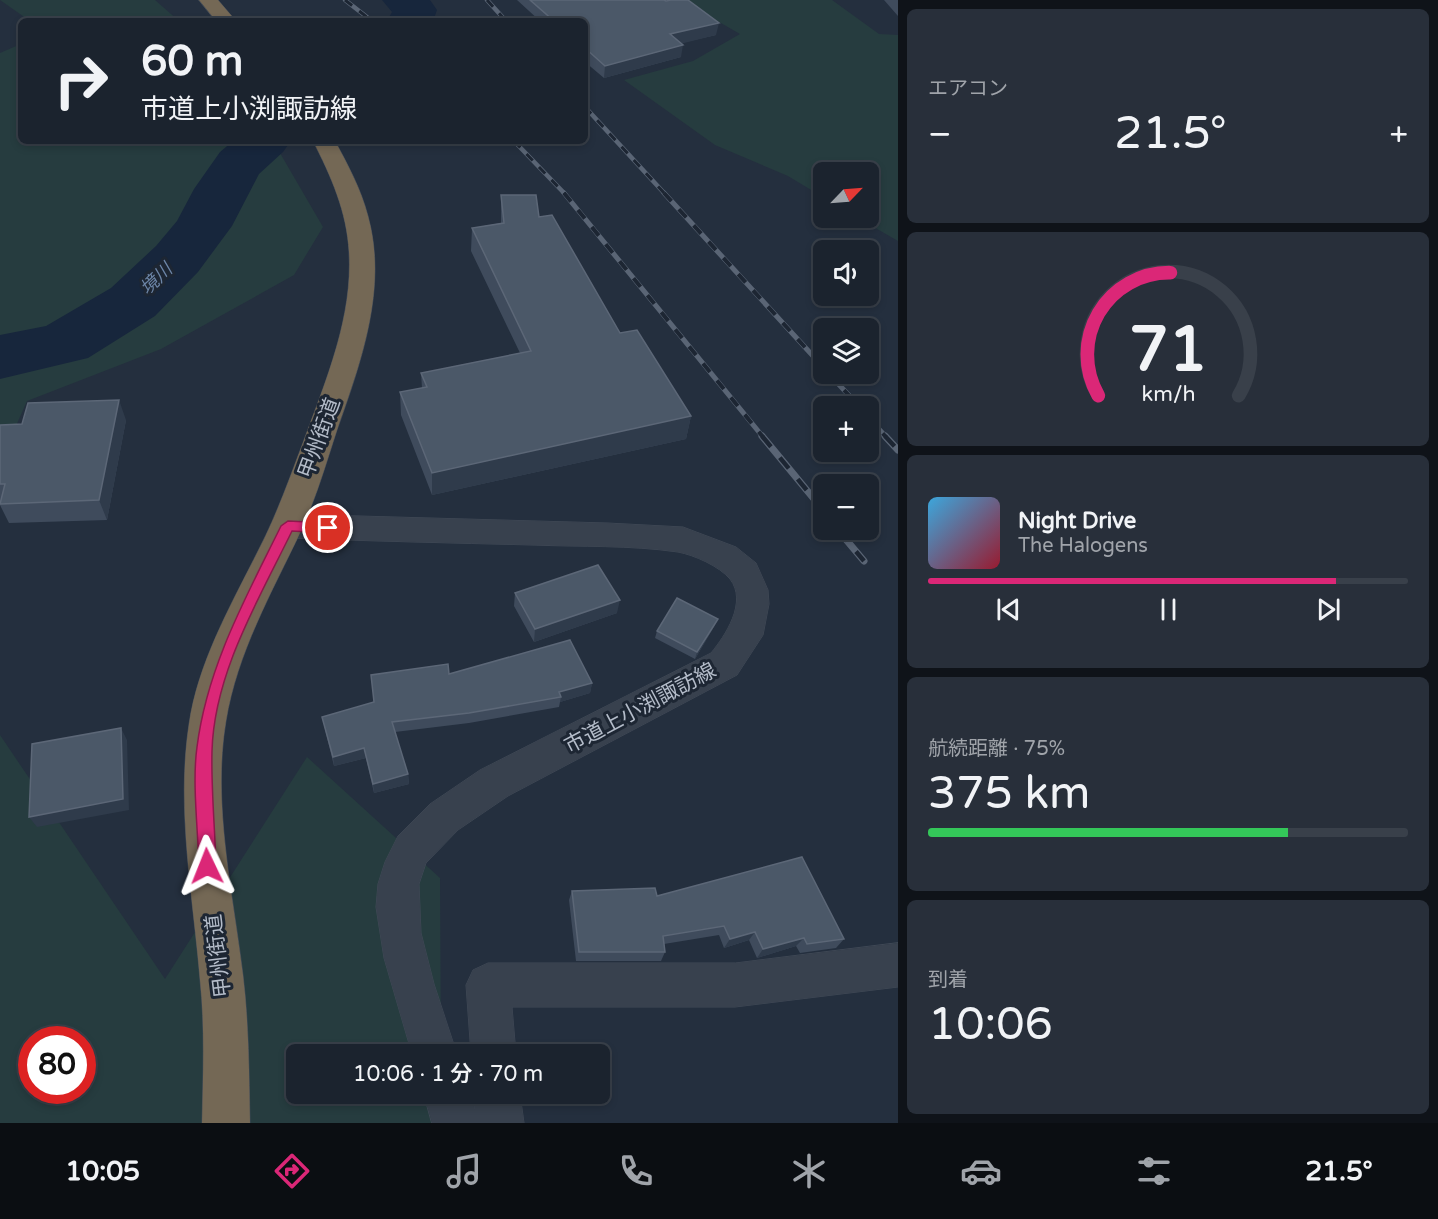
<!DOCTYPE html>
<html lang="ja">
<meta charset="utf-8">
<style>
:root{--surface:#1b232e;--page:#282f3a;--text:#f1f3f6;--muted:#a0a4aa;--line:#39404a;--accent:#db2777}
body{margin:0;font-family:"Varela Round","Noto Sans JP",sans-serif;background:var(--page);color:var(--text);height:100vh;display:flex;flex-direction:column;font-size:22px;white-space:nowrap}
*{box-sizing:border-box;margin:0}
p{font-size:20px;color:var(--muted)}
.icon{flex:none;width:33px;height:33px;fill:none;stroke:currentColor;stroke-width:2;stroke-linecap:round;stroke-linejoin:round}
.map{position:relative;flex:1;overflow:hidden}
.drawer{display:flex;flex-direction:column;gap:9px;padding:9px;background:#0f1319;width:540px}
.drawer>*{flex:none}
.hud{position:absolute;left:18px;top:18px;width:570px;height:126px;border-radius:9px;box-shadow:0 3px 9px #0003,0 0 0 2px var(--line);background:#1b232e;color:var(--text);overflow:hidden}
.needle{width:39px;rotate:65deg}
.buttons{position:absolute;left:813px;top:162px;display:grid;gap:12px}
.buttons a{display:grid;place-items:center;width:66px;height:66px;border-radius:9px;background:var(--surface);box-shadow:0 3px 9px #0003,0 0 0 2px var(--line);font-size:30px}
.speed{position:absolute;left:18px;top:1026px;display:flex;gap:12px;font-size:30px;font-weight:700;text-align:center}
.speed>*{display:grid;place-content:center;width:78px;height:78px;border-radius:50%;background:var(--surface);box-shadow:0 3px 9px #0003,0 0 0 2px var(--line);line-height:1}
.speed .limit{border:9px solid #d22;background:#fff;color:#111}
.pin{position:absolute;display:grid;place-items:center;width:51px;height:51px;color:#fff;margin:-26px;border:3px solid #fff;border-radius:50%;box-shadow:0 2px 6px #0007}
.me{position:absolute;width:66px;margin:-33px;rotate:358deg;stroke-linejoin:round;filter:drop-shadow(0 0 4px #0008)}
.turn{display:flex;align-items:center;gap:21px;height:126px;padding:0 24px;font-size:27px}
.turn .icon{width:78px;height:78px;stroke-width:2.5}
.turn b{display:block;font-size:42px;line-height:51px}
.big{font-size:45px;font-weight:600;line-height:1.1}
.drawer .tile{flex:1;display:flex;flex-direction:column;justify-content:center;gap:9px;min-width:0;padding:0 21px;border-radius:9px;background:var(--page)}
.drawer .dial{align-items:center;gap:0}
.dial svg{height:156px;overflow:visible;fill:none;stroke:var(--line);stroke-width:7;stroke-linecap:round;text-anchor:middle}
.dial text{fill:var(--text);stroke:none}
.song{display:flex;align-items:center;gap:18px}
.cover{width:72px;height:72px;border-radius:9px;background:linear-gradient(135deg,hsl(200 70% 55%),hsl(350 70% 35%))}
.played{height:6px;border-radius:3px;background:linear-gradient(90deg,var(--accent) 85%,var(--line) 85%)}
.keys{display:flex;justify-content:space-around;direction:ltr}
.heat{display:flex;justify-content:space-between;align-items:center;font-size:33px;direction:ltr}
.charge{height:9px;border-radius:4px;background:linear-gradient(90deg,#34c759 75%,var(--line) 0)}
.trip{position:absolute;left:286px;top:1044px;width:324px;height:60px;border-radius:9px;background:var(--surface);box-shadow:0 3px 9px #0003,0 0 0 2px var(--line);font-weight:600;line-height:60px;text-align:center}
.tab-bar{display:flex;height:96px;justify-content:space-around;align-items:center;background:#0b0e12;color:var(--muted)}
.tab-bar .icon{width:42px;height:42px}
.tab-bar .current{color:var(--accent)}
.tab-bar b{font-size:27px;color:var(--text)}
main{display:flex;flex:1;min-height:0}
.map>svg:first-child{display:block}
.green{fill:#263c3f;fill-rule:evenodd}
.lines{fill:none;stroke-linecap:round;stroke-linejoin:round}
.river{fill:#17263c;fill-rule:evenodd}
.minor-casing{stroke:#414a57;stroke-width:1}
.highway-casing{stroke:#434c59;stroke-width:1}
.minor{fill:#38414e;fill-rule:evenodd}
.highway{fill:#746855;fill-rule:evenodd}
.rail-far2-casing{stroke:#5a6575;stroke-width:4.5}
.rail-far1-casing{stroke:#5a6575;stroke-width:5}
.rail-casing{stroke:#5a6575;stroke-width:7}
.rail-far2{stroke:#1d2633;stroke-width:3;stroke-dasharray:9;stroke-linecap:butt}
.rail-far1{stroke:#1d2633;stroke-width:4;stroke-dasharray:11;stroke-linecap:butt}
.rail{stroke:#1d2633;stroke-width:4.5;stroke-dasharray:14;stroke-linecap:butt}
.wall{fill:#3f4b5c}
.shaded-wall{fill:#2f3b4b}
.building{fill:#4b5868;stroke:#5c6777;stroke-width:1.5}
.route{fill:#db2777;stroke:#8e194d;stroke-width:1.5}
.labels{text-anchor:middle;stroke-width:6;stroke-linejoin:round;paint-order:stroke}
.far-water-label{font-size:18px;font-style:italic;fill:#6d86a8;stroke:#1d2633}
.street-label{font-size:21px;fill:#b4bcc9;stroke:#1d2633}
</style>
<main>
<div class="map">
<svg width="898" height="1123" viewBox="0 0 898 1123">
<rect width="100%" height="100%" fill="#242f3e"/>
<!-- green -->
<path class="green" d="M0,0H155L179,21H30Z
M681,0H832L879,34L898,35V241L858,218H868V172H824L823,197L788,176L715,145L624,80L693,61L740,34Z
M21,44V141H273L323,227L294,275L161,349L27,401L0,462V53Z
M0,735L165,979L307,757L440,878L441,1054H297V1094H440L437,1123H0ZM32,1040H82V1090H32Z"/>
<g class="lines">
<!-- river -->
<path class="river" d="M382,0H430L437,10L433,21H387L392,12Z
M233,141H291L283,152L259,174L232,226L198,272L155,316L88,358L0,379V335L46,326L111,288L156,246L177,221L194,189L220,152Z"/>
<defs>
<path id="minor" d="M287,514L607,523L683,527L736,547L756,563L768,590L769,604L763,635L737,675L508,796L458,830L426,863L419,884L421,933L434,984L457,1054H412L384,958L376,907L378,884L385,862L398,836L430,804L480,770L711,653C725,636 748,602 730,579C719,566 694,555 678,552C630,545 581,547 533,545C451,543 369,541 287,538L276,535L271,526L276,517Z
M898,943V987L735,1007H512L516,1054H471L466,985L473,970L488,963H735Z
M424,1094H470L475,1110L474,1094H520L524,1123H432Z"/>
<path id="highway" d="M199,0H218L236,21H216Z
M313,141H335C348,165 361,189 368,216C388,288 361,362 337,430C326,464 316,498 301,531C272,592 237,653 226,721C212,804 233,892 243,975C249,1024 249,1073 250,1123H202C203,1075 205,1027 200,980C193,895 176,809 189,724C198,662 231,605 259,549C277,514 290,477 304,440C326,380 353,317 349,252C347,212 331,176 313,141Z"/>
</defs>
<!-- minor casing -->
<use href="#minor" class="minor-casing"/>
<!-- highway casing -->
<use href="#highway" class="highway-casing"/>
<!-- minor -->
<use href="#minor" class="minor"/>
<!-- highway -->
<use href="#highway" class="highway"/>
<defs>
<path id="rail-far2" d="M345,0L372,21
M487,0L506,21
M585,107L665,194
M514,141L565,194"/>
<path id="rail-far1" d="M564,193L763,437
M664,193L824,368
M829,374L859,406
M868,417L886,437"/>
<path id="rail" d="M762,436L824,511
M885,436L898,450
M838,530L864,561"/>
</defs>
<!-- rail-far2 casing -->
<use href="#rail-far2" class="rail-far2-casing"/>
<!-- rail-far1 casing -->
<use href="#rail-far1" class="rail-far1-casing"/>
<!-- rail casing -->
<use href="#rail" class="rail-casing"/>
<!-- rail-far2 -->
<use href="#rail-far2" class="rail-far2"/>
<!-- rail-far1 -->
<use href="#rail-far1" class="rail-far1"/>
<!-- rail -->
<use href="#rail" class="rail"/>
</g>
<!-- wall -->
<path class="wall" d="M517,0H664L716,35L681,43V57L604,78L585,62V21H540Z
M884,0H898V16Z
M501,195L539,217L620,333L691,416L686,439L432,495L401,415L400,392L422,388L421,373L520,353L471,251L472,228L501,223Z
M126,420L107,520L9,523L0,505V426Z
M515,593L617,613L534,642L514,606Z
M715,625L695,659L655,638L657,631Z
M449,674L592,683L590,693L560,702L559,707L469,723L395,732L408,774L409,784L374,793L366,758L334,766L322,717L374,702Z
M572,891L657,896L844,939L836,948L800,953L796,946L757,958L749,940L724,948L719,935L664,944L665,952L661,961H576L569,900Z"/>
<!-- shaded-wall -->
<path class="shaded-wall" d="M719,23L716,35L668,47L670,34Z
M683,45L681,57L604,78L605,66Z
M119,400L126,420L107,520L99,500Z
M691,416L686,439L432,495V473Z
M620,600L617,613L534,642L535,629Z
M718,619L715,625L695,659L697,652Z
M592,683L590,693L560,702L561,697L559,692Z
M121,728L127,740L129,810L37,827L29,817Z
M364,748L366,758L334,766L333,757Z
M408,774L409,784L374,793L373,784Z
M755,932L749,940L724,948L730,939Z
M804,938L796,946L757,958L763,949Z"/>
<!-- building -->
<path class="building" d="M530,0H664L666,1L671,0H688L719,23L670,34L683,45L605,66L585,48V21H554Z
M501,195H536L539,217L552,215L620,333L637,330L691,416L432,473L400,392L427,387L421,373L531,351L472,228L504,223Z
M119,400L99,500L0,504L5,484H0V425L22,424L28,403Z
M598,565L620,600L535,629L515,593Z
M677,598L718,619L697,652L657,631Z
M570,640L592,683L559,692L561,697L469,713L392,722L408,774L373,784L364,748L333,757L322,717L374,702L371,675L448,664L449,674Z
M121,728L123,799L29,817L32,744Z
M802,857L844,939L807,944L804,938L763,949L755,932L730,939L724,926L663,936L665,952H579L572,891L655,888L657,896Z"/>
<!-- route -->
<path class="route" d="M288,521L328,523L334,528L328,533L292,531C259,599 214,673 212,751C211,789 215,828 216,866L213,872L207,874L202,872L199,866C198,830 192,782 197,747C207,667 246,597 281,526Z"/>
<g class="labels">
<!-- far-water labels -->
<g class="far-water-label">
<text transform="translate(156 279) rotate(-44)" y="6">境川</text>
</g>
<!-- street labels -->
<g class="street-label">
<text transform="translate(319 438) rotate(-70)" y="7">甲州街道</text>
<text transform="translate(640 708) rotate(-28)" y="7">市道上小渕諏訪線</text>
<text transform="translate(218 956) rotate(-97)" y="7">甲州街道</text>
</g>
</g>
</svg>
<div class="buttons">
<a><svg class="needle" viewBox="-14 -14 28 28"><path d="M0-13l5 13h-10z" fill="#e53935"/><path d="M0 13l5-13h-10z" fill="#a0a4aa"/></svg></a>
<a><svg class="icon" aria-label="sound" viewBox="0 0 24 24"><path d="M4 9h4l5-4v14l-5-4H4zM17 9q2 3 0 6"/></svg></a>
<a><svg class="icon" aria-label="layers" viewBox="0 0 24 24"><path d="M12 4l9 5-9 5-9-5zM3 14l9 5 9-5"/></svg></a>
<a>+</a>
<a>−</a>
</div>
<div class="speed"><div class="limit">80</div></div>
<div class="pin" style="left:328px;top:528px;background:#d93025"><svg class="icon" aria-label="arrive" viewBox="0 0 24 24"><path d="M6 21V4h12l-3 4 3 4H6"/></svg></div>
<svg class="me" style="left:207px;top:866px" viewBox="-20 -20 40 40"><path d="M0-17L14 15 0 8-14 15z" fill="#db2777" stroke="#fff" stroke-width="4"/></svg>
<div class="trip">10:06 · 1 分 · 70 m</div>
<div class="hud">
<div class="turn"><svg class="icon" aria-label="right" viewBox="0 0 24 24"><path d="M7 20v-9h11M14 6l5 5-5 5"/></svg><div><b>60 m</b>市道上小渕諏訪線</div></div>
</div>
</div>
<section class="drawer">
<div class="tile"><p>エアコン</p>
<div class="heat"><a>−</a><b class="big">21.5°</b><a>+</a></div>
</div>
<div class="tile dial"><svg viewBox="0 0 100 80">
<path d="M14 69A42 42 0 1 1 86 69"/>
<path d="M14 69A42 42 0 0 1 51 6" stroke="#db2777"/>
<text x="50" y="56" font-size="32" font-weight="700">71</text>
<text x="50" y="72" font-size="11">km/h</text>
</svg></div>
<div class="tile">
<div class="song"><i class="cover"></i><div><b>Night Drive</b><p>The Halogens</p></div></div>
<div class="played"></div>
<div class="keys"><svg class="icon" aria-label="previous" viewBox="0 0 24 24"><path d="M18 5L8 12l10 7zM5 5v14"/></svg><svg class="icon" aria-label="pause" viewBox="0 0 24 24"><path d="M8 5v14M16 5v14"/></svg><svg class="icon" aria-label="next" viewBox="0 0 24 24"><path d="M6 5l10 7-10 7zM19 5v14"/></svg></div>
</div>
<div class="tile"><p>航続距離 · 75%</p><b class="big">375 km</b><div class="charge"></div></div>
<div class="tile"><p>到着</p><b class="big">10:06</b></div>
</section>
</main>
<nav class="tab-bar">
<b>10:05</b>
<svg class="icon current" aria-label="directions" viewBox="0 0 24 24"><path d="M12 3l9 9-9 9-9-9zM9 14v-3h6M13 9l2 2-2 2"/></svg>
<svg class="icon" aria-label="music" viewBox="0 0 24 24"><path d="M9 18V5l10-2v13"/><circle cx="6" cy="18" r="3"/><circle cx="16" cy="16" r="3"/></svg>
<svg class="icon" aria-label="phone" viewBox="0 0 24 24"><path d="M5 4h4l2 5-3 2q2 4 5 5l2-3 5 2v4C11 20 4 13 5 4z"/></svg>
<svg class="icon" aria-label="climate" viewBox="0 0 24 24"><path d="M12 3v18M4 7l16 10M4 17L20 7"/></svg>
<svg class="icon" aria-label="car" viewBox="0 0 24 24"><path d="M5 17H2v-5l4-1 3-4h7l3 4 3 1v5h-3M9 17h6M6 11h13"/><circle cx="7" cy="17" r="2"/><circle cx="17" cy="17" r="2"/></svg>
<svg class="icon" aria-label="filters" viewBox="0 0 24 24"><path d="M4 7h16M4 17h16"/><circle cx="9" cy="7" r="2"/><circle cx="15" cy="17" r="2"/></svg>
<b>21.5°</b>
</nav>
